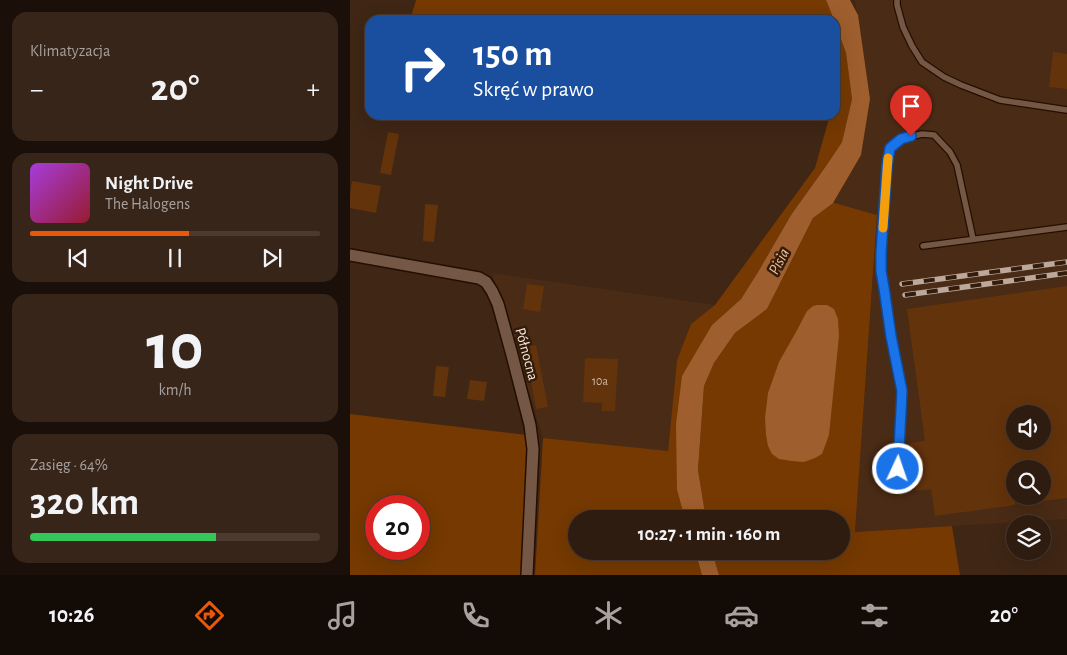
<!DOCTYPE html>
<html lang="pl">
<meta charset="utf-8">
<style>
:root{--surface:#2f1c10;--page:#372519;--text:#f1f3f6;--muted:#a7a19f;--line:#4a3a30;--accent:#ea580c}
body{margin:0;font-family:"Alegreya Sans",sans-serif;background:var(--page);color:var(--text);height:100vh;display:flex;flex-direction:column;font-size:19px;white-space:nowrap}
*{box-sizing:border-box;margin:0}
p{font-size:16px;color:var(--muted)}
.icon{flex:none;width:28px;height:28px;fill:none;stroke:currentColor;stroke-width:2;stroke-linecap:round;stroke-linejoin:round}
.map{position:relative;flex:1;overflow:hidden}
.side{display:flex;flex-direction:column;gap:12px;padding:12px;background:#1a0f09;width:350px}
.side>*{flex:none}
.banner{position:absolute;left:15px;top:15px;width:475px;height:105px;border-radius:15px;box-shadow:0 5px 20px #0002,0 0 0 1px var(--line);background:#1a4fa0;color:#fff;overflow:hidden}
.buttons{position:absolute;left:656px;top:405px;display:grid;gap:10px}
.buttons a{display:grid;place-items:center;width:45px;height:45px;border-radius:50%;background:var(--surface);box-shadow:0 5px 20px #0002,0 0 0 1px var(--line);font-size:25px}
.speed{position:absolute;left:15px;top:495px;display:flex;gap:10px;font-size:25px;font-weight:700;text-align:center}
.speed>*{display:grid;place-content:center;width:65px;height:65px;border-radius:50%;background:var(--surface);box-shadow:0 5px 20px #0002,0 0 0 1px var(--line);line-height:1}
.speed .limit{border:8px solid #d22;background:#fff;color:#111}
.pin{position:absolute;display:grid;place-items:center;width:42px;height:42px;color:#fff;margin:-51px -21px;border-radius:50% 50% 50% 0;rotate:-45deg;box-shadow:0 0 5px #0007}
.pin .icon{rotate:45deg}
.me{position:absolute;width:55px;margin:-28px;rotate:3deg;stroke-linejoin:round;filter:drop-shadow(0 0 4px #0008)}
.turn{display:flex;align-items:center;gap:18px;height:105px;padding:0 25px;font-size:22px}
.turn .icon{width:65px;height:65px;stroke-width:2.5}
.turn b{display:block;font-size:35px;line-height:42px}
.big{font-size:38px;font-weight:600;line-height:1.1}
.side .card{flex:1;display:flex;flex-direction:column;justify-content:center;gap:8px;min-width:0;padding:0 18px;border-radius:15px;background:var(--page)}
.side .dial{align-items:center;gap:0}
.dial b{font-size:65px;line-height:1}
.song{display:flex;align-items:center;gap:15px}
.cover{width:60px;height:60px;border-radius:8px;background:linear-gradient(135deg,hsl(280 70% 55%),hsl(350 70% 35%))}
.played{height:5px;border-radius:2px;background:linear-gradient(90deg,var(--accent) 55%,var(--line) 55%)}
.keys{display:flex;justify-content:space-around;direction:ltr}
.heat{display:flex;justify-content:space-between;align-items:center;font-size:28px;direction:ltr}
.charge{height:8px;border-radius:4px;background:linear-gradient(90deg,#34c759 64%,var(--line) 0)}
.trip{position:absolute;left:218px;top:510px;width:282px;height:50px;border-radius:25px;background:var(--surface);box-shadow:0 5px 20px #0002,0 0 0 1px var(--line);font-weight:600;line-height:50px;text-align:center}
.tabs{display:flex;height:80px;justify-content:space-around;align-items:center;background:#130b06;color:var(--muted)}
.tabs .icon{width:35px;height:35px}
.tabs .active{color:var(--accent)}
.tabs b{font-size:22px;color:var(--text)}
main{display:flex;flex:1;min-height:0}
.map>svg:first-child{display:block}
.built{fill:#4a2b15;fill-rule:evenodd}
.green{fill:#753901;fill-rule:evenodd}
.water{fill:#9f5e2d}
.building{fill:#63330b;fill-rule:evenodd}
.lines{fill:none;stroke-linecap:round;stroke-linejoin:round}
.service-casing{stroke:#250e01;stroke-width:8}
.minor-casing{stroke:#250e01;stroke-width:14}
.service{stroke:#745845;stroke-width:5.5}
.minor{stroke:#745845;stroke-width:11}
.rail-casing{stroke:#bca99c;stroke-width:5.5}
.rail{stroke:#341c0b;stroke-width:4;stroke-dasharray:11;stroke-linecap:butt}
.route-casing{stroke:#114b97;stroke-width:12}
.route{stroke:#1a73e8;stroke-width:9}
.slow{stroke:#f59e0b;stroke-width:9}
.labels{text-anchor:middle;stroke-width:5;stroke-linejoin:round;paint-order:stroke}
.number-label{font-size:12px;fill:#d1b8a6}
.street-label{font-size:15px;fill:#f6e5da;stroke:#341c0b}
.water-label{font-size:16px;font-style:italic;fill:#f8c09a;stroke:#341c0b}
</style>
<main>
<section class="side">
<div class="card"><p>Klimatyzacja</p>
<div class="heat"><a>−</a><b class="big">20°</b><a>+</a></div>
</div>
<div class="card">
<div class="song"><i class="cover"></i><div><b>Night Drive</b><p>The Halogens</p></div></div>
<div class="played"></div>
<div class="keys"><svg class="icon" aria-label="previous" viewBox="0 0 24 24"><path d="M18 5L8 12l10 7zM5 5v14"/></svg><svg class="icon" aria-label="pause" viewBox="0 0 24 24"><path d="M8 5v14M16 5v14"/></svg><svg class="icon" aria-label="next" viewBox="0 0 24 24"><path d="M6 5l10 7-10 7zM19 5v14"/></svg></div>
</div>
<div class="card dial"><b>10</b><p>km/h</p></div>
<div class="card"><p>Zasięg · 64%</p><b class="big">320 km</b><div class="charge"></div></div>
</section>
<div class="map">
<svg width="717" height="575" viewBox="0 0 717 575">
<rect width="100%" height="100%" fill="#3f2615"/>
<!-- built -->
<path class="built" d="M505,0H717V519L505,532L527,216L483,203L511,155L520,99ZM665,414H692V441H665ZM665,469H692V496H665Z
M142,273L365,305L341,324L327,360L318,452L193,438Z"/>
<!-- green -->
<path class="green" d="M66,0H476L484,20H60Z
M485,23L496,53L502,99L492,142L476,166L441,215L408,272L391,299L362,325L327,490L335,519H226V551H345L352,575H185L193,438L318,451L327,360L341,324L365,305L465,168L480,115H485Z
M481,202L527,215L505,532L602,526L610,575H369L362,551H491V519H356L348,470L354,386L364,363L385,333L417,309L463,218Z
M0,414L177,435L178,456L171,575H0ZM26,506H69V549H26Z"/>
<!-- water -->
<path class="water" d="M476,0H500L508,15L520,99L511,155L483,203L463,218L417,309L385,333L364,363L354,386L348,470L356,519H335L327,490L326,424L332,376L362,325L391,299L408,272L441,215L476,166L492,142L502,99L496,53L485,23V20H484Z
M467,305H477L484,309L488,319L489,336L479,435L472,454L465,458L454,462L442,461L429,459L422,454L418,446L416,435L415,418L418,393L429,362L446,332L457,311L463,306Z
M345,551H362L369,575H352Z"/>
<!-- building -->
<path class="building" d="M703,52L717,54V89L699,87Z
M38,132L49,134L41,175L30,173Z
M2,181L31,186L26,213L0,208V195Z
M75,204L88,205L84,242L73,241Z
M177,284L194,286L190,312L173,309Z
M717,286V498L692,501V469H665V505L585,516L581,489L566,491L562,463L560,443L575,441L557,309ZM665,414H692V441H665Z
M186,345L198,407L186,409L175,347Z
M235,358L268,359L265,411H252V403L233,402Z
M86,366L99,367L95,397L83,396Z
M120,380L137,382L134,401L117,399Z"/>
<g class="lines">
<defs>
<path id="service" d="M547,0V5L553,27L562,46L572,62L594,77L611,85L650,100L717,110
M573,246L717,227
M547,488L552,391L541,336L531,271V253L537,165L540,148L551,139L572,134L584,135L600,152L607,165L623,239"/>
<path id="minor" d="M0,255L129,278L136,282L142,291L148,304L162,355L180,425L183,449L177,575"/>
</defs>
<!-- service casing -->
<use href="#service" class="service-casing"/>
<!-- minor casing -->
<use href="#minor" class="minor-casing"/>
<!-- service -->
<use href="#service" class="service"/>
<!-- minor -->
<use href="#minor" class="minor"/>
<defs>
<path id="rail" d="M552,284L717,262
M555,295L717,273"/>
</defs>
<!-- rail casing -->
<use href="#rail" class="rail-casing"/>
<!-- rail -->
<use href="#rail" class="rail"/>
</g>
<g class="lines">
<defs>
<path id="route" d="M548,469L552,391L541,336L534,288L531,271V253L537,165L540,148L551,139L561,136"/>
</defs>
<!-- route casing -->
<use href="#route" class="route-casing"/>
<!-- route -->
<use href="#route" class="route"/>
<!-- slow -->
<path class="slow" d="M533,228L538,158"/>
</g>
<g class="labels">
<!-- number labels -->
<g class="number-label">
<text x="250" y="385">10a</text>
</g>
<!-- street labels -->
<g class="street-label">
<text transform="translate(177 354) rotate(75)" y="5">Północna</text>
</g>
<!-- water labels -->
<g class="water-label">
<text transform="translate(428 261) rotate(-62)" y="6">Pisia</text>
</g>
</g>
</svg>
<div class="buttons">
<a><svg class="icon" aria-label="sound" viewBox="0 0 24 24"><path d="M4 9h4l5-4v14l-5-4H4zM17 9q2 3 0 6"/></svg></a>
<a><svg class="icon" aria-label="search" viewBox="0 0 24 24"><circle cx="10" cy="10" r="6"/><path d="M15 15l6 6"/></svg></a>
<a><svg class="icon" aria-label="layers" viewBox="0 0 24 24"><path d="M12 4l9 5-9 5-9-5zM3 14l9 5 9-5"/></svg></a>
</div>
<div class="speed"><div class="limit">20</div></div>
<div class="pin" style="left:561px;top:136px;background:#d93025"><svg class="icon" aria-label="arrive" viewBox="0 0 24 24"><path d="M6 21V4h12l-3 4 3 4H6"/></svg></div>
<svg class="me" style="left:548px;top:469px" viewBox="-20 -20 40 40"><circle r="17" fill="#1a73e8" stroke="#fff" stroke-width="3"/><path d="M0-11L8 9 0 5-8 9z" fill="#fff"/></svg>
<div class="trip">10:27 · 1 min · 160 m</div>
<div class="banner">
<div class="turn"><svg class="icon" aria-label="right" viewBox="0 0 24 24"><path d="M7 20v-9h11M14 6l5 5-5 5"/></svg><div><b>150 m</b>Skręć w prawo</div></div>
</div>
</div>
</main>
<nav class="tabs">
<b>10:26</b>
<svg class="icon active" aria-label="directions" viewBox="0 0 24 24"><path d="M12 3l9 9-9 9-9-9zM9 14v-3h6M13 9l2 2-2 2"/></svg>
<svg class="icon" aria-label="music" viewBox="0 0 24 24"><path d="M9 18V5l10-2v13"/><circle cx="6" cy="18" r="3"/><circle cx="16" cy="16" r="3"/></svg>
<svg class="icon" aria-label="phone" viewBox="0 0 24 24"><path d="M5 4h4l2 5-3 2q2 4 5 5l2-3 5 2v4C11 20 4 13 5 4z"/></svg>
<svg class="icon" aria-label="climate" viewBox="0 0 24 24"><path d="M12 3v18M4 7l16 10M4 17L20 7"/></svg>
<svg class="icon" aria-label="car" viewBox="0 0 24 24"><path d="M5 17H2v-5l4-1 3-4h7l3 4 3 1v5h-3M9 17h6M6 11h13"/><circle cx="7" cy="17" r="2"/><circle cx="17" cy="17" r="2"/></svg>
<svg class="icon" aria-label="filters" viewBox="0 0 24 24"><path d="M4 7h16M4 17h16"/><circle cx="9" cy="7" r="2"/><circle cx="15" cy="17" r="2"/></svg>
<b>20°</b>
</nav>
